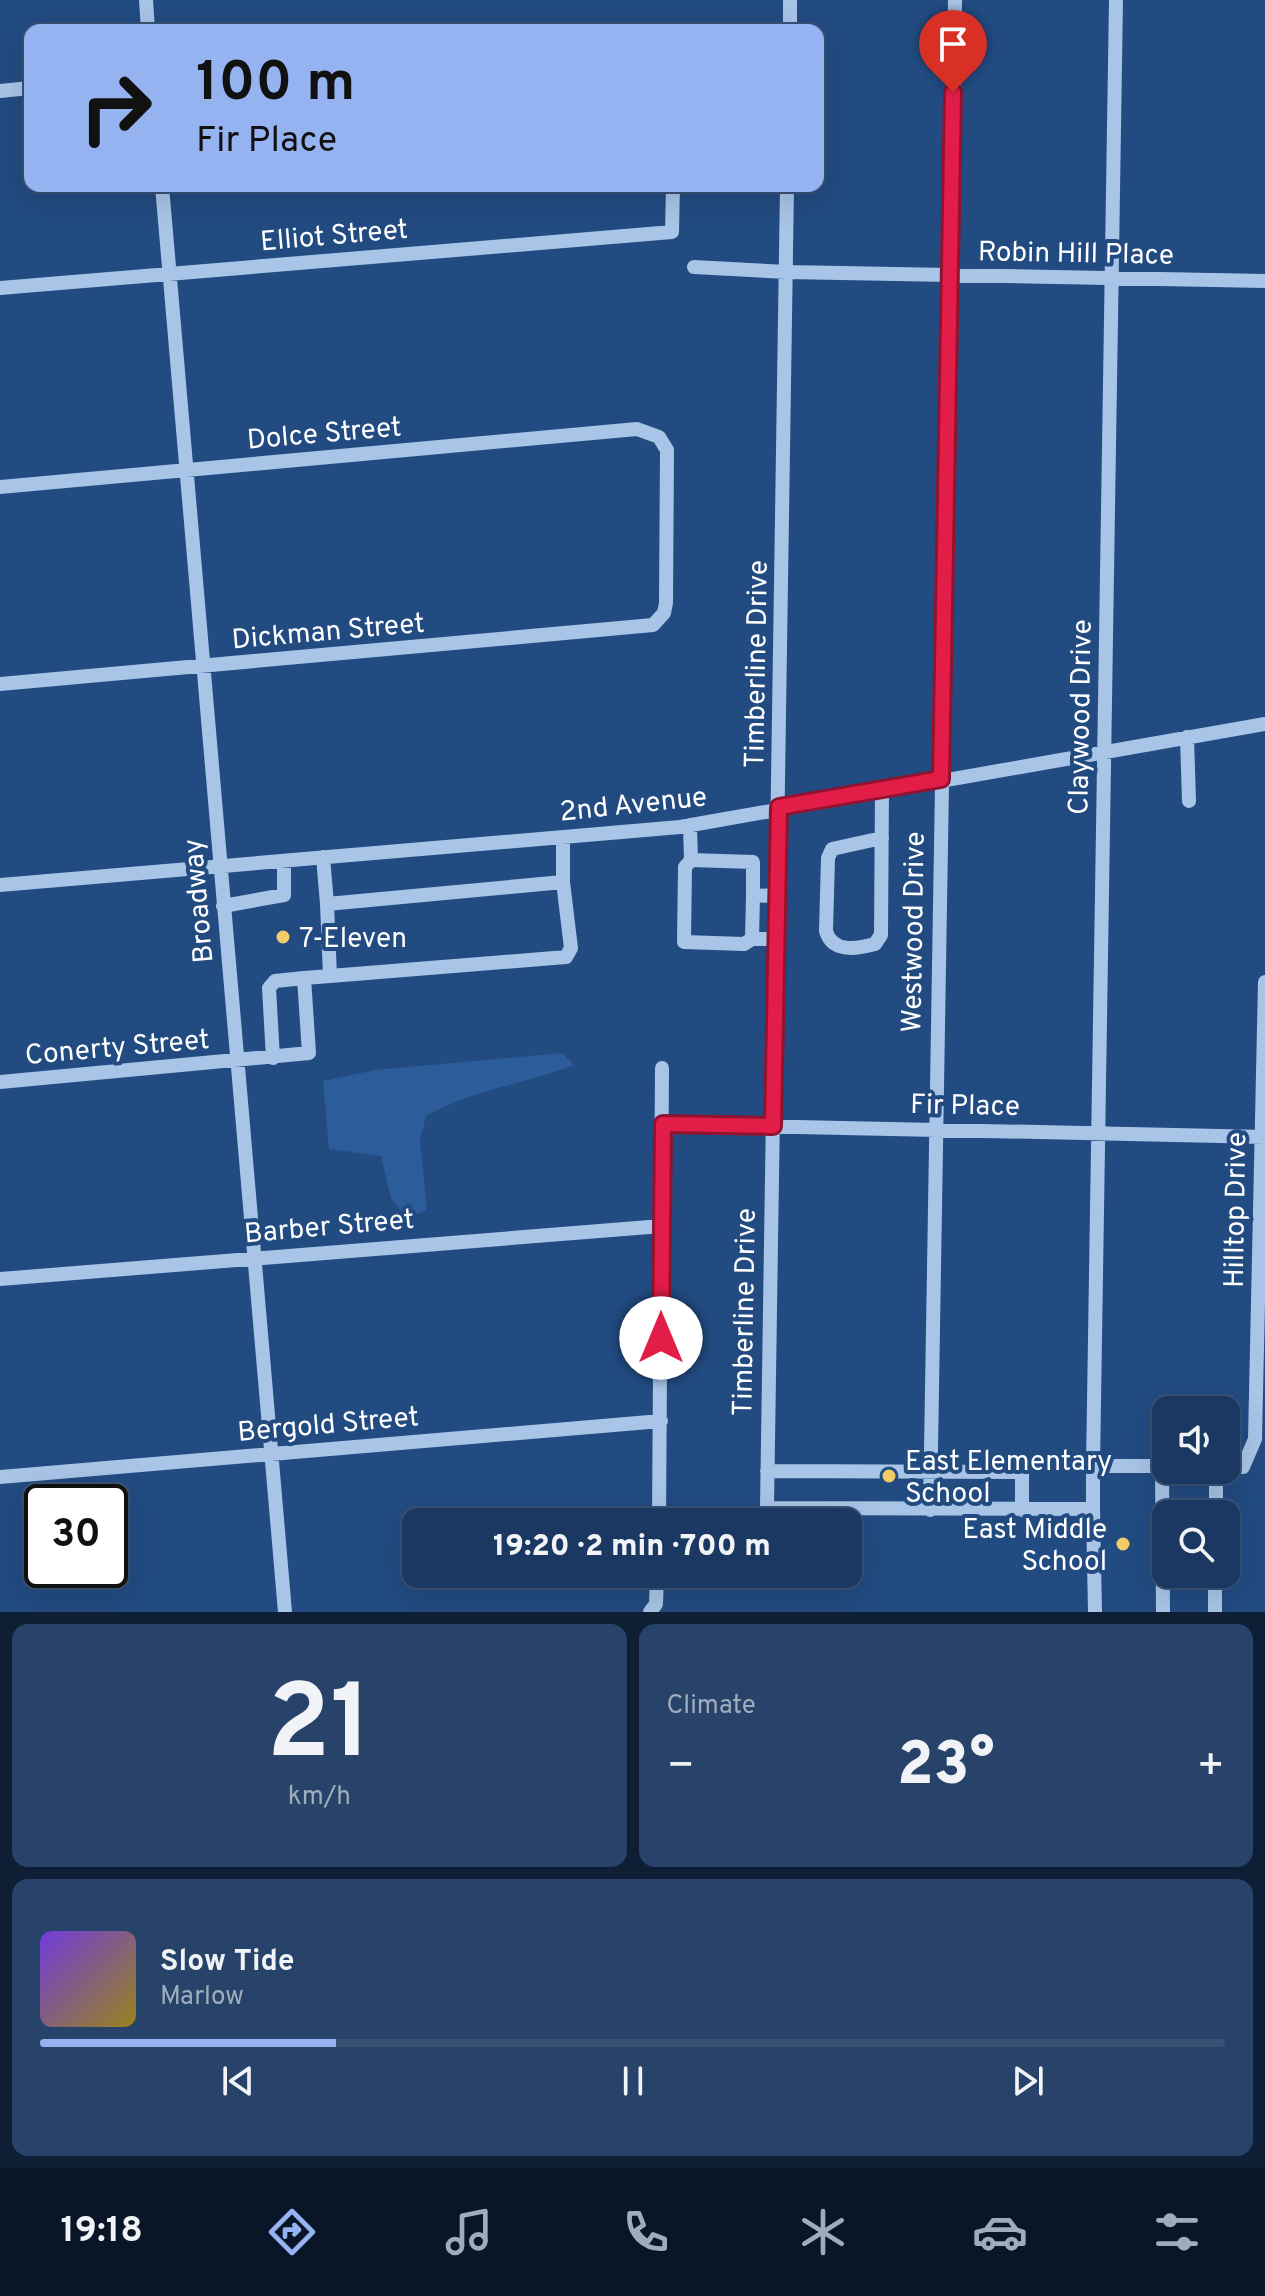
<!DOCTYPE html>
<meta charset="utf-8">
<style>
:root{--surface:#1a3861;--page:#27436a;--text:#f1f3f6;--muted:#9facbd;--line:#385276;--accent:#95b2f1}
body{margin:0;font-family:Overpass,sans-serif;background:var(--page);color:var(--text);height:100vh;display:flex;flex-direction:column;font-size:30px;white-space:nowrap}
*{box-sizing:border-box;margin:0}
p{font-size:26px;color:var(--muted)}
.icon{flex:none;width:44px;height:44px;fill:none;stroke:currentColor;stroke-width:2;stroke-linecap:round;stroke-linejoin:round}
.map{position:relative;height:1612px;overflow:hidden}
.panel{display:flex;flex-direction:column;gap:12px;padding:12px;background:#0e1f35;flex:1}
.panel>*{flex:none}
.top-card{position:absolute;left:24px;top:24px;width:800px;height:168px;border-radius:16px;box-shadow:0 8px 32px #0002,0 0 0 2px var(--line);background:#95b2f1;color:#111;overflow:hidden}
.fabs{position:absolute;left:1152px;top:1396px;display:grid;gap:16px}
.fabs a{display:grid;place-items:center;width:88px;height:88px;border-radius:16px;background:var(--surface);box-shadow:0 8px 32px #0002,0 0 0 2px var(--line);font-size:40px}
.speed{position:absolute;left:24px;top:1484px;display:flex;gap:16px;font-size:40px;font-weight:700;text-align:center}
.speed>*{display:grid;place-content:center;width:104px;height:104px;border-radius:50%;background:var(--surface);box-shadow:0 8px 32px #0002,0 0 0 2px var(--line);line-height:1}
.speed .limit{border:4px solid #111;border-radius:12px;background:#fff;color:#111}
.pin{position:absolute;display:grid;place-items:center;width:68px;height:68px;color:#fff;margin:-82px -34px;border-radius:50% 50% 50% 0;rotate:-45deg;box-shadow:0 0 8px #0007}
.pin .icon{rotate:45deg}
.me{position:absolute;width:88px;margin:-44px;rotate:0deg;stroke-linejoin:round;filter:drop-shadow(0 0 6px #0008)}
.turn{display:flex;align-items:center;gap:28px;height:168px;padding:0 40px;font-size:36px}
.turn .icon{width:104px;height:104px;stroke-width:2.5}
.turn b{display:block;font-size:56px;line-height:68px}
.big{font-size:60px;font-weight:800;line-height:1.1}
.panel .widget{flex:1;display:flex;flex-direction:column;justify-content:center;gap:12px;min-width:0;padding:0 28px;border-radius:16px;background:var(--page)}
.panel .dial{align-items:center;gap:0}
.dial b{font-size:104px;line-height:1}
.song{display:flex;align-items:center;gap:24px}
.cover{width:96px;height:96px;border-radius:12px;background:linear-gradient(135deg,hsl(260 70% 55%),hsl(50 70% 35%))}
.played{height:8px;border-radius:4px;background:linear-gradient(90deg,var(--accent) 25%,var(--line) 25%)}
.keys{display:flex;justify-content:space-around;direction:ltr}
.heat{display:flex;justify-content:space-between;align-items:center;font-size:44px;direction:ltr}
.panel .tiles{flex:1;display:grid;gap:12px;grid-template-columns:1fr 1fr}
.widget:last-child{grid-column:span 2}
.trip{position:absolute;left:402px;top:1508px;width:460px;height:80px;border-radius:16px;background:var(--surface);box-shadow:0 8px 32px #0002,0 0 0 2px var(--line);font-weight:800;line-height:80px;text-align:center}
.menu{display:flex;height:128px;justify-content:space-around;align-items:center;background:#0a1627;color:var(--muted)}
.menu .icon{width:56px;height:56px}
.menu .on{color:var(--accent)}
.menu b{font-size:36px;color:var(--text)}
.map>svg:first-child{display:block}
.green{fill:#2c5c99}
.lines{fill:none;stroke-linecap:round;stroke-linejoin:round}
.minor{stroke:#a8c4e7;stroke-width:14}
.route-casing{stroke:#92132f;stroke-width:20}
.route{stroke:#e11d48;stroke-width:14}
.poi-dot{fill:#f3cc6a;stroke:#224b81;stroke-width:3}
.labels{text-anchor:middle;stroke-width:8;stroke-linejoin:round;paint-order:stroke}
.street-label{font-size:28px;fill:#fff;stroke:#224b81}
.poi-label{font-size:28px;fill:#fff;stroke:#224b81;text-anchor:start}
</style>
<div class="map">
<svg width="1265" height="1612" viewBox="0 0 1265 1612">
<rect width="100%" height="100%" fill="#224b81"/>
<!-- green -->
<path class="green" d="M562,1053L574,1065C526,1084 471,1090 426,1116L420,1140L427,1210L406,1218L391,1198L381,1156L329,1149L323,1081L375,1070Z"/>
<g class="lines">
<!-- minor -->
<path class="minor" d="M146,0L148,30
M1116,0L1093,1466H1166
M790,30V0
M0,91L30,88
M162,186L285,1612
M787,186L767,1508L1093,1509L1095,1612
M694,267L786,272L1265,281
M0,288L672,232L673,186
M0,487L637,429L659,437L667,450L666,603L664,613L653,625L0,684
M1187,737L1189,801
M690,825L691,860L753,862V896L778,895
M882,838L832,849L828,858L826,931C832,953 857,949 875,944L881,935L882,789
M323,857L327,904L563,882V837
M691,860L685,867L684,942L744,944L752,939
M0,885L680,827L1265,724
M753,896L752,939H777
M223,906L284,895V861
M330,976L566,957L571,948L563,882
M273,1058L269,988L275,981L304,978
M0,1082L309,1053L304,978L330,976L327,904
M663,1124L1265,1137
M0,1279L662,1226
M1093,1466V1509
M1162,1466L1163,1612
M1226,1467H1243L1255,1439L1265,982
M767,1471L1022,1472V1510
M0,1477L661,1421
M930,1510L955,0
M1216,1514V1470
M659,1522L662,1068
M650,1612L656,1604L657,1574
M1215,1612V1574"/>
</g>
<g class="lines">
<defs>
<path id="route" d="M661,1338L663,1124L773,1126L779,807L941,779L953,92"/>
</defs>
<!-- route casing -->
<use href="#route" class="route-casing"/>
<!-- route -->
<use href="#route" class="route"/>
</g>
<!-- markers -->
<g class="poi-dot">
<circle cx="283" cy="937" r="8"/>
<circle cx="889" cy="1476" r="8"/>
<circle cx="1123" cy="1544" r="8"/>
</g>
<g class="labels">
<!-- street labels -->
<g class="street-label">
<text transform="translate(334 234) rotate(-5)" y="10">Elliot Street</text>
<text transform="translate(1076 252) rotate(1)" y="10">Robin Hill Place</text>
<text transform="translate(324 432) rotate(-5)" y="10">Dolce Street</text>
<text transform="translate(328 630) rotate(-5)" y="10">Dickman Street</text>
<text transform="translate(755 664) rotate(-89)" y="10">Timberline Drive</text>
<text transform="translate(1079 717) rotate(-89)" y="10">Claywood Drive</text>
<text transform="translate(633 803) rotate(-6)" y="10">2nd Avenue</text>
<text transform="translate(197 901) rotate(-95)" y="10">Broadway</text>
<text transform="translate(912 932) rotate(-89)" y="10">Westwood Drive</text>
<text transform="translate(117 1046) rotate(-5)" y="10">Conerty Street</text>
<text transform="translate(965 1104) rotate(1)" y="10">Fir Place</text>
<text transform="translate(1234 1210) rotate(-89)" y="10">Hilltop Drive</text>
<text transform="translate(329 1225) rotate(-5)" y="10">Barber Street</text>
<text transform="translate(743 1312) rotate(-89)" y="10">Timberline Drive</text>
<text transform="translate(328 1423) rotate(-5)" y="10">Bergold Street</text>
</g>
<!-- poi labels -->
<g class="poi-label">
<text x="299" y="947">7-Eleven</text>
<text x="905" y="1470">East Elementary<tspan x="905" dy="32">School</tspan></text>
<text x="1107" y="1538" text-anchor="end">East Middle<tspan x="1107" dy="32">School</tspan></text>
</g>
</g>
</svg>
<div class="fabs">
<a><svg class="icon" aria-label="sound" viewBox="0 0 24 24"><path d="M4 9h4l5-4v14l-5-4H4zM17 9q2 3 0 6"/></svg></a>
<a><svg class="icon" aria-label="search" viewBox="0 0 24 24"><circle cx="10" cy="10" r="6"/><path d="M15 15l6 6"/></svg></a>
</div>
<div class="speed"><div class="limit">30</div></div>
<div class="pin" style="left:953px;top:92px;background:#d93025"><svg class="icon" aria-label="arrive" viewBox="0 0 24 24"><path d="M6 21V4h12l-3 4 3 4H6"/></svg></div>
<svg class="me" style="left:661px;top:1338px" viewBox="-20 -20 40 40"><circle r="19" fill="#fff"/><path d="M0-13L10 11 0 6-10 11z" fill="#e11d48"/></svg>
<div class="trip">19:20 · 2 min · 700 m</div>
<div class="top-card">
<div class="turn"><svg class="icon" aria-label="right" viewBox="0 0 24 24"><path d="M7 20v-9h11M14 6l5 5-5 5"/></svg><div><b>100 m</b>Fir Place</div></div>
</div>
</div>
<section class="panel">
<div class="tiles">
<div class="widget dial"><b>21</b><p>km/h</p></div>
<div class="widget"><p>Climate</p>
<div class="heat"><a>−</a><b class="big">23°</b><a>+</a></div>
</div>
<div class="widget">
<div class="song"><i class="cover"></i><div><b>Slow Tide</b><p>Marlow</p></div></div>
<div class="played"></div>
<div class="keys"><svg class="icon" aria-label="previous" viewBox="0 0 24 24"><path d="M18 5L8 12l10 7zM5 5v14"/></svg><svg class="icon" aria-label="pause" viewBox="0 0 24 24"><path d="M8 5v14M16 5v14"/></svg><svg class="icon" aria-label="next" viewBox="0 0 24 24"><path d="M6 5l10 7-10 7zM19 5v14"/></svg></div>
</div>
</div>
</section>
<nav class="menu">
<b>19:18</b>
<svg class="icon on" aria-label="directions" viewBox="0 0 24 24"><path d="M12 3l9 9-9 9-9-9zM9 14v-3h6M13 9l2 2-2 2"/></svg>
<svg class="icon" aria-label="music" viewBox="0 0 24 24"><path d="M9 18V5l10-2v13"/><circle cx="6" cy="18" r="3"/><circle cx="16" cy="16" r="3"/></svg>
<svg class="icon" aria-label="phone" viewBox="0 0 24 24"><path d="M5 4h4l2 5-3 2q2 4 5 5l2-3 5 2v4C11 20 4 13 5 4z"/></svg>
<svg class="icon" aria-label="climate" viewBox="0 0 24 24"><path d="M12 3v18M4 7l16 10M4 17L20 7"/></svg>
<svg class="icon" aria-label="car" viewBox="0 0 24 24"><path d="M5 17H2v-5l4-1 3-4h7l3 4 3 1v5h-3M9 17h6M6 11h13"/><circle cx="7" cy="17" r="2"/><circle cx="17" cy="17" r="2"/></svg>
<svg class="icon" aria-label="filters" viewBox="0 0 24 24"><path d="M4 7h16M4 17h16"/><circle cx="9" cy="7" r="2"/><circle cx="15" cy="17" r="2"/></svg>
</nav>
